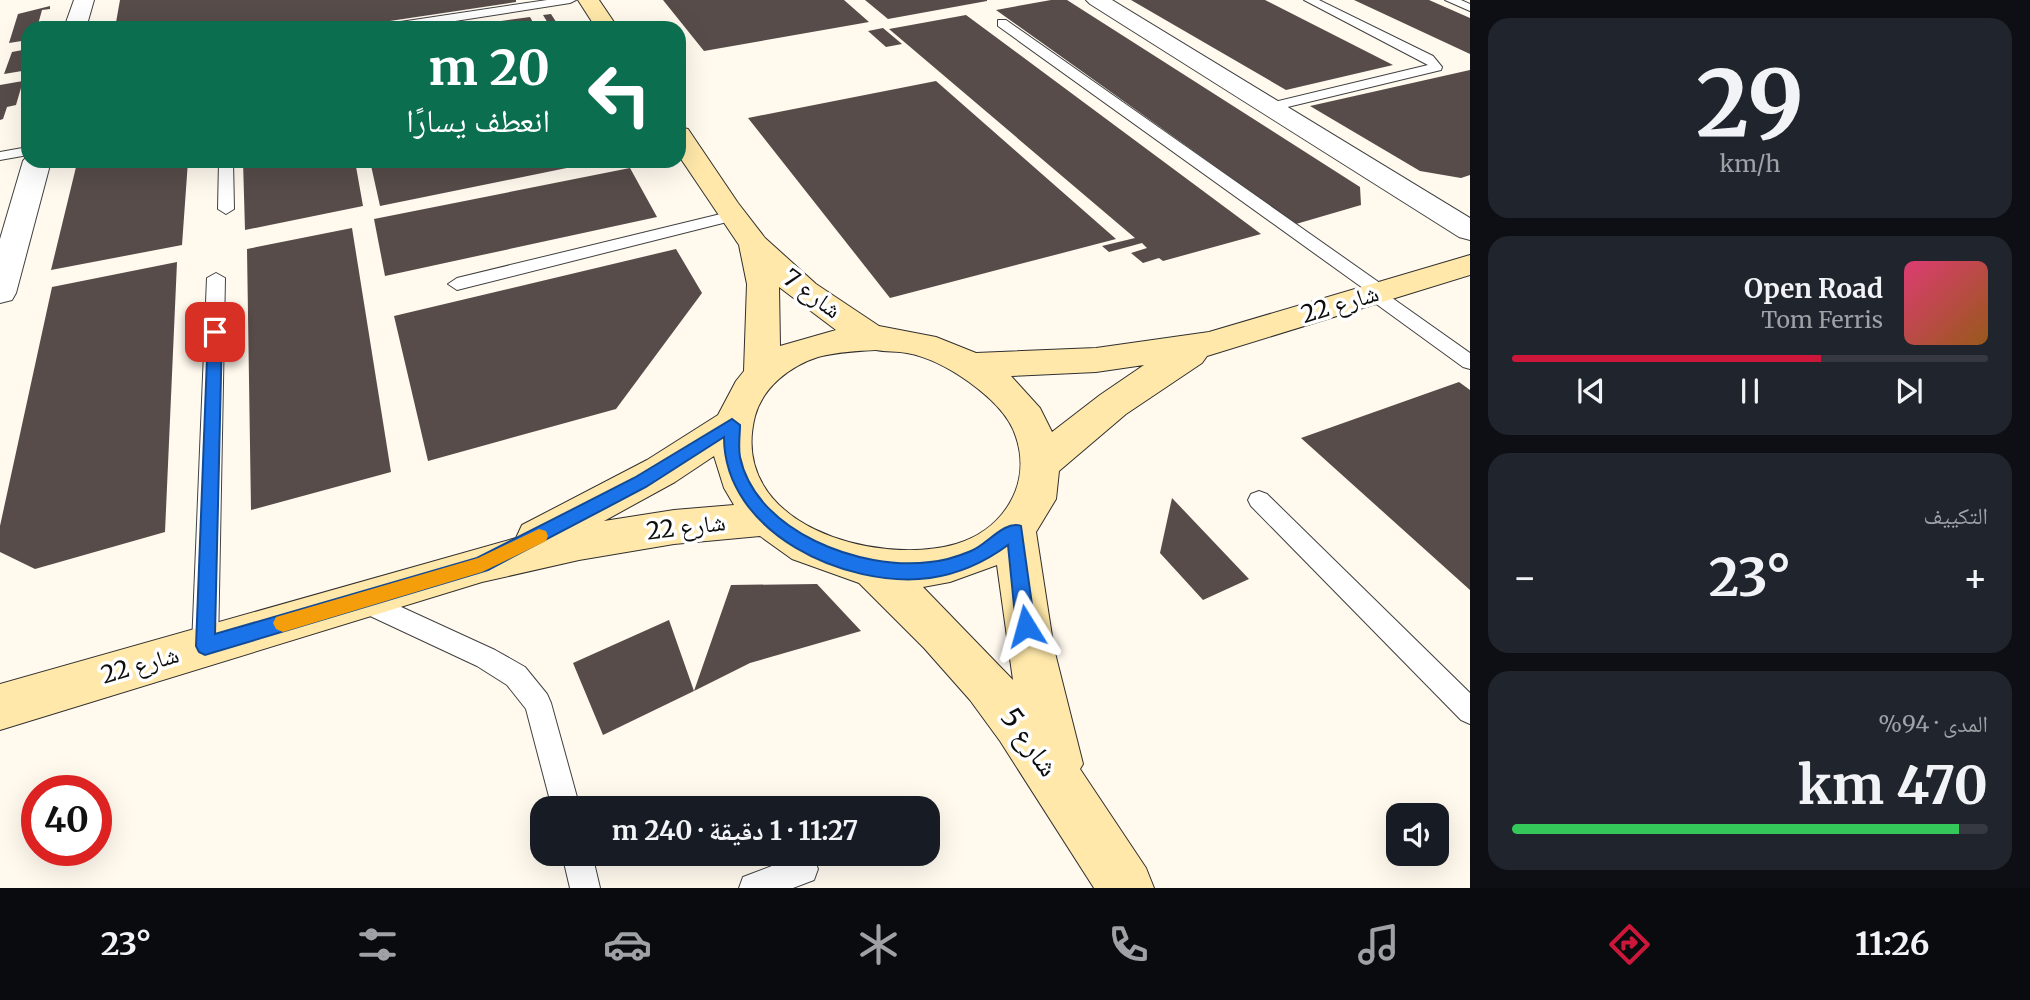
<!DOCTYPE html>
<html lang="ar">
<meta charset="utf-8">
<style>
:root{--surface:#171b24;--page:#20242c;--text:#f1f3f6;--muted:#9ea1a6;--line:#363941;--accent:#cc173b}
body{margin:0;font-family:Merriweather,"Noto Naskh Arabic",serif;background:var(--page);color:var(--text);direction:rtl;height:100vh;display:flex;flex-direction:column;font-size:26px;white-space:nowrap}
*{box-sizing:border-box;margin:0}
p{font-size:23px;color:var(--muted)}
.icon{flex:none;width:38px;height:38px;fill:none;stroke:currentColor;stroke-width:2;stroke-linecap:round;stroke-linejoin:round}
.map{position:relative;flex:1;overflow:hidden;direction:ltr}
.details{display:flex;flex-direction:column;gap:18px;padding:18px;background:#0d0f14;width:560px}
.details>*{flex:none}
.hud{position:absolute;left:21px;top:21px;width:665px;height:147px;border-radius:21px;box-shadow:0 7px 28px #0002;direction:rtl;background:#0b6e4f;color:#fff;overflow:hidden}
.fabs{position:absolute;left:1386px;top:803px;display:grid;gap:14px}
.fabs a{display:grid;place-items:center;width:63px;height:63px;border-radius:14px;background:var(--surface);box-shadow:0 7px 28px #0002;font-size:35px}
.speed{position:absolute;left:21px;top:775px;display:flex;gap:14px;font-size:35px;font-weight:700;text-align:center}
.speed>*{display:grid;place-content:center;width:91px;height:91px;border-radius:50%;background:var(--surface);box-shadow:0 7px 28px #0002;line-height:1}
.speed .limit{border:10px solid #d22;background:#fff;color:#111}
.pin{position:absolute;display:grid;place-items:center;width:60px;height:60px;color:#fff;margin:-30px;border-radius:14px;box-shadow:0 4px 10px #0006}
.me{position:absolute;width:77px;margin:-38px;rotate:352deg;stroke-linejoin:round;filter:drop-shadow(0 0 5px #0008)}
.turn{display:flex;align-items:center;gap:24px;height:147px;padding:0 21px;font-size:32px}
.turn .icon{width:91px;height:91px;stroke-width:2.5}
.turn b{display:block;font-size:49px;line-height:60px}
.big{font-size:52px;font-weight:700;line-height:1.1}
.details .tile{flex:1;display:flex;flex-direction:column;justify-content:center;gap:10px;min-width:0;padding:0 24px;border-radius:21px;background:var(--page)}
.details .dial{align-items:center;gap:0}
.dial b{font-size:91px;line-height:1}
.song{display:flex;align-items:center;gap:21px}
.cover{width:84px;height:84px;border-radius:10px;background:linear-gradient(135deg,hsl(340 70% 55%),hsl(30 70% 35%))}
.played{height:7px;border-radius:4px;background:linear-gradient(90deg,var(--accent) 65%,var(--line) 65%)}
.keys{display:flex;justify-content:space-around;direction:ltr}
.heat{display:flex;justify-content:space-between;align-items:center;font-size:38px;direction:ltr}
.charge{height:10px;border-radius:5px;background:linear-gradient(90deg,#34c759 94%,var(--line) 0)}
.trip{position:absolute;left:530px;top:796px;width:410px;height:70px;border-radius:21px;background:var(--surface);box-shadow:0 7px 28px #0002;font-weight:700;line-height:70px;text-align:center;direction:rtl}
.tab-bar{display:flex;height:112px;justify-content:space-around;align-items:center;background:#090b0e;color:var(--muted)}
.tab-bar .icon{width:49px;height:49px}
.tab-bar .active{color:var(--accent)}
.tab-bar b{font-size:32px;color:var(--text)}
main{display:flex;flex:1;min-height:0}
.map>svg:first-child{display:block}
.building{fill:#574c49}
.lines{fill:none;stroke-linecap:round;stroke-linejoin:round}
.lane-casing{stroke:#414141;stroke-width:2}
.street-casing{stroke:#414141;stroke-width:2}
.secondary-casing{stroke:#303030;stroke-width:2}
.lane{fill:#fff;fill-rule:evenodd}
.street{fill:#fff;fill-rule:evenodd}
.secondary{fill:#ffe8a9;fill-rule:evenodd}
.route{fill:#1a73e8;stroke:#114b97;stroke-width:2}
.slow{fill:#f59e0b}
.labels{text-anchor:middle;stroke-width:7;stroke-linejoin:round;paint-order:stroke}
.street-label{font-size:24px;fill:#0e0e0e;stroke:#fff}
.near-street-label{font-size:28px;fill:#0e0e0e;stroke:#fff}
</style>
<main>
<section class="details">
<div class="tile dial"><b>29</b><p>km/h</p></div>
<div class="tile">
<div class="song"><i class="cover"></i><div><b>Open Road</b><p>Tom Ferris</p></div></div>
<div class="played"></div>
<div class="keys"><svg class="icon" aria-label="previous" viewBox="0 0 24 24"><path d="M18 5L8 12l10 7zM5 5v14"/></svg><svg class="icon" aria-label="pause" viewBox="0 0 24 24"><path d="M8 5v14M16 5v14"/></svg><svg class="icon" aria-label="next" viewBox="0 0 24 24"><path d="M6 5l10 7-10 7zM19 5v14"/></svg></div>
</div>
<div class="tile"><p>التكييف</p>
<div class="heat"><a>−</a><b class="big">23°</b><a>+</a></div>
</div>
<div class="tile"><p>المدى · 94%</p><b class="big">470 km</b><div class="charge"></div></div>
</section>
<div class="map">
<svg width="1470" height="888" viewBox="0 0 1470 888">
<rect width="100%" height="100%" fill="#fff9ee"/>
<!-- building -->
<path class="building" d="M120,0H516V2L343,28H115Z
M663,0H844L869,22L704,51Z
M865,0H987V1L888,19Z
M1051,0H1067L1360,187L1361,205L1296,224L996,10Z
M1131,0H1265L1393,65L1286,90Z
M1354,0H1429L1470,18V54Z
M50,6V9L42,10L37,28H28V40L9,43L18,14Z
M551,14L560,28H551L543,15Z
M966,15L1261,234L1163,261L1159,258L1143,263L1131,253L1147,248L1142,243L1109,252L1102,246L1135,238L889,29Z
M530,17L536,28H466V26Z
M883,28L902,44L886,47L868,31Z
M28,49V70L4,74L12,52Z
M1470,70V175L1461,178L1420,171L1310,106Z
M23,81L16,105L7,107L3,119L0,120V85Z
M936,81L1116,239L890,298L748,118Z
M90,161H188L182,245L51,270L77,163Z
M243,161H355L363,206L245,230Z
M370,161H596V162L380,206Z
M630,168L657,217L385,276L374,219Z
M352,228L391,472L251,510L247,249Z
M676,249L702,293L616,409L428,461L394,316Z
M177,262L165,532L35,569L0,552V526L52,287Z
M1459,382L1470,390V590L1301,438Z
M1172,498L1249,579L1203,600L1160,553Z
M817,584L861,631L750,663L694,691L603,735L573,663L669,620L694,691L731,585Z"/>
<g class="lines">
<defs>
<path id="lane" d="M547,0H576L570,3L410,28H381L387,24Z
M1304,0H1319L1433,56L1442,67L1441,70L1271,111L1266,110V104L1428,65Z
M1445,0H1461L1470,4V11Z
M998,20H1006L1387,288L1390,292L1388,295L1470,353V369L1463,367L1368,298L1365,294L1367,291L998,26Z
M28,147V155L0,160V152Z
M219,161H233L234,209L226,214L218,209Z
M733,211L741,216L739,219L457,290L448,284L457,278Z
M216,273L225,278L218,646L214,654L205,658L196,654L192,646L207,278Z
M1259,491L1267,494L1470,693V724L1461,720L1251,506L1248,500L1251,494Z
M362,589L495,650L525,667L547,694L551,703L580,808H552L526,709L507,685L477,666L353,608L350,600L353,592Z
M562,854H592L600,888H570Z
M803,854L814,858L818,869L814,880L793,888H739L743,877Z"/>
<path id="street" d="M74,0H94L86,28H64Z
M1086,0H1112L1470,218V240L1459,237L1090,4Z
M28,155V161H51L16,293L12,300L0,303V239L23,161Z"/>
<path id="secondary" d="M578,0H599L618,28H596Z
M679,127L688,129L738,203L765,238L816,284L879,326L936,337L976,353L1096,348L1209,332L1470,255V275L1207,356L1202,363L1126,414L1059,471L1056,499L1036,532L1054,649L1083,764L1080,769L1146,868L1154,888H1094L1000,741L970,700L924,648L859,583L792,559L760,536L674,544L579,560L482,582L0,730V684L516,538L522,525L647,460L718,415L736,381L744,371L747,284L739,245L679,156ZM779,287L836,330L780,346ZM876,350C886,352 897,351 907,353C929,357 951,369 969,382C988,396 1009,414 1016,437C1032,485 1003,530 956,544C876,567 727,525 755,416C763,387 790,366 818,357C837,352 857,351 876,350ZM1144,365L1100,395L1052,432L1040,408L1011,376L1096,372ZM714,456L724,488L734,505L674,510L604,521L675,482ZM997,565L1013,680L923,587L950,582Z"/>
</defs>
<!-- lane casing -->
<use href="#lane" class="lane-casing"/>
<!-- street casing -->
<use href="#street" class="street-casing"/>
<!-- secondary casing -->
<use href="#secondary" class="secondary-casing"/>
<!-- lane -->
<use href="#lane" class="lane"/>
<!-- street -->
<use href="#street" class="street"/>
<!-- secondary -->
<use href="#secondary" class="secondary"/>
</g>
<!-- route -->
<path class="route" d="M215,327L222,332L215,634L477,558L634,478L732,419L740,425C740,435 738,447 740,457C756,532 861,571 930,562C943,561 959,556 971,551C987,545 1004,520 1021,526L1035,626L1033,632L1026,634L1019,632L1016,626L1008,545C985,562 958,574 930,578C846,589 724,533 724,437L646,487L488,570L205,655L199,652L196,646L208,332Z"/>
<!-- slow -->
<path class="slow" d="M539,529L546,531L548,536L546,541L482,572L283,632L276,629L273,623L276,617L283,615L478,558Z"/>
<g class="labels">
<!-- street labels -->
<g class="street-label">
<text transform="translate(812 294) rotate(36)" y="8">شارع 7</text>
<text transform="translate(1340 304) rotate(-17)" y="8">شارع 22</text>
<text transform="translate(686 527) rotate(-7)" y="8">شارع 22</text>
<text transform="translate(140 665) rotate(-16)" y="8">شارع 22</text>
</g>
<!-- near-street labels -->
<g class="near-street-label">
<text transform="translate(1030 742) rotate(54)" y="10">شارع 5</text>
</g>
</g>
</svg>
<div class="fabs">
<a><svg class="icon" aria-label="sound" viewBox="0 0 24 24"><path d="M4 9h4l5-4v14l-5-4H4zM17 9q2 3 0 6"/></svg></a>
</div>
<div class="speed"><div class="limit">40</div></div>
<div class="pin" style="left:215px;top:332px;background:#d93025"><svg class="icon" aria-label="arrive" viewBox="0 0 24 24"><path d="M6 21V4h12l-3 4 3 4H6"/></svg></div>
<svg class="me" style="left:1026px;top:626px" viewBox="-20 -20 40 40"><path d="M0-17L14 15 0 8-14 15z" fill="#1a73e8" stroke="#fff" stroke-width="4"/></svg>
<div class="trip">11:27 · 1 دقيقة · 240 m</div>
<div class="hud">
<div class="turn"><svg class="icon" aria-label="left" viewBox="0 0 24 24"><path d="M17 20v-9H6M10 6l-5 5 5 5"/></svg><div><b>20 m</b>انعطف يسارًا</div></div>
</div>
</div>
</main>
<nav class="tab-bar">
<b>11:26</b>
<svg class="icon active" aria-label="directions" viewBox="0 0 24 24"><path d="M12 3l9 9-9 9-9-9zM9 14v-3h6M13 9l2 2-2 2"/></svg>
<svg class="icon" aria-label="music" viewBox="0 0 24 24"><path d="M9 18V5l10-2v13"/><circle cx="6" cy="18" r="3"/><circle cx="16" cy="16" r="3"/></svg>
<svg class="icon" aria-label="phone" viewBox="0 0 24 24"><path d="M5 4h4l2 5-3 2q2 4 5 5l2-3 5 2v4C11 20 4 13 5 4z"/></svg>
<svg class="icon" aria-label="climate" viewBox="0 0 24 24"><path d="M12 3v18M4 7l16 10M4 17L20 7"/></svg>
<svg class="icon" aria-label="car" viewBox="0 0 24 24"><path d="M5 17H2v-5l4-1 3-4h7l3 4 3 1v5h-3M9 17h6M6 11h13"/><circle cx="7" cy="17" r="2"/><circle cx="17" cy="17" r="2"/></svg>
<svg class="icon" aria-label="filters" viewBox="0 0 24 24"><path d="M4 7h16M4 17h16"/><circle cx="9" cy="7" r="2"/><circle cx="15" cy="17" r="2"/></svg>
<b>23°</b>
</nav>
